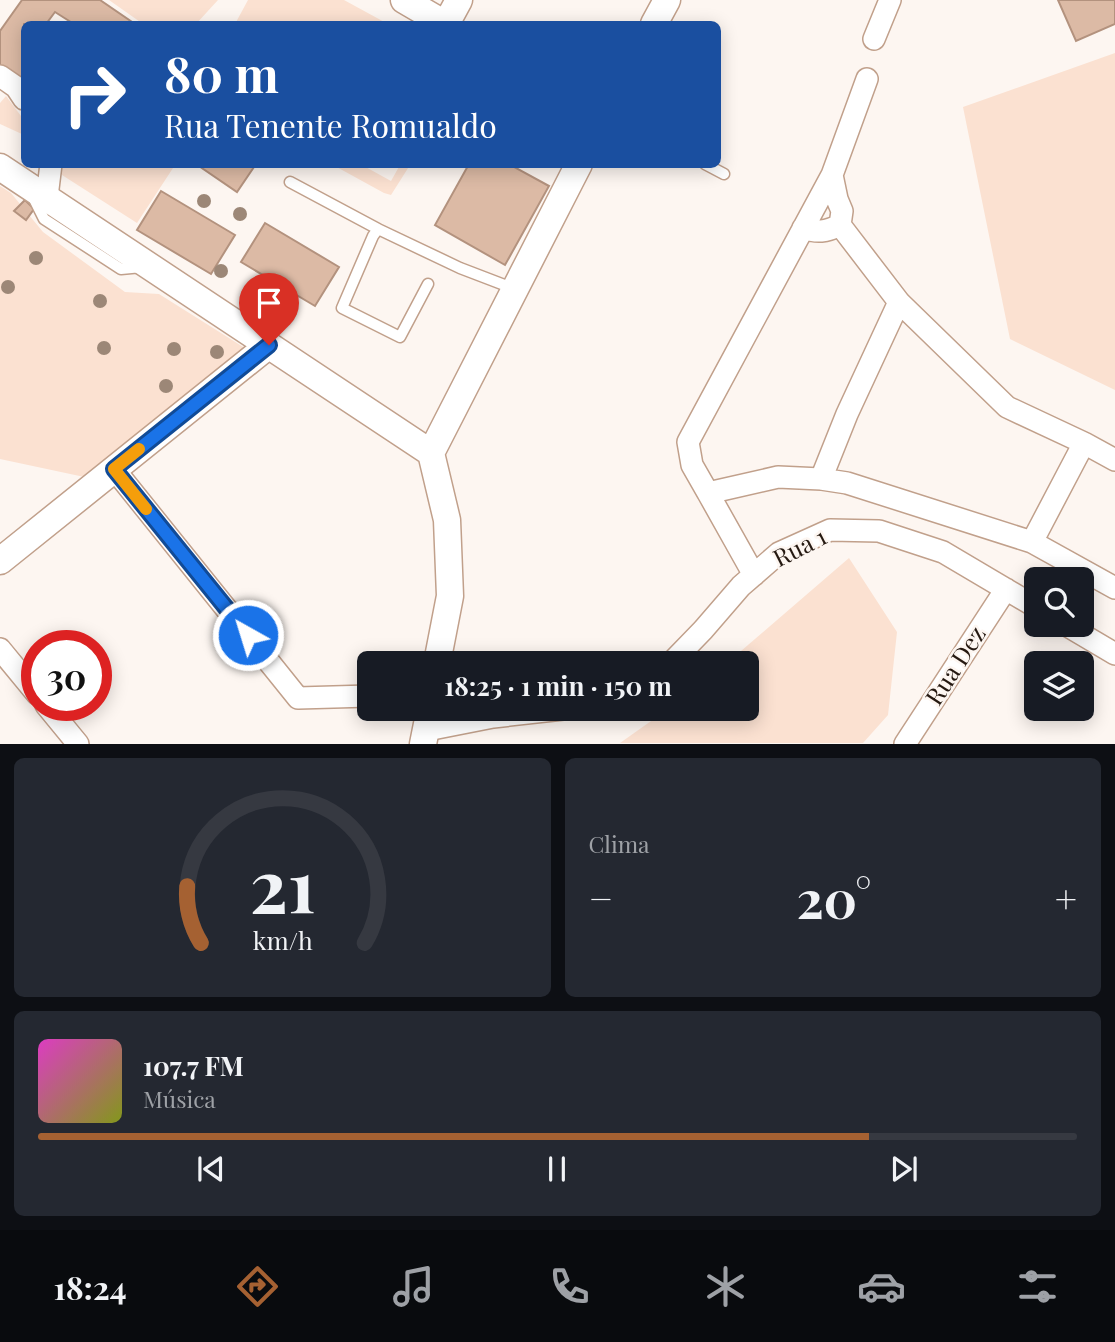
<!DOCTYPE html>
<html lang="pt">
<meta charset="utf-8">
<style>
:root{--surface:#171b24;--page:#242831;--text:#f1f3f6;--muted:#9ea1a6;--line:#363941;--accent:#a56132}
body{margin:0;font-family:"Playfair Display",serif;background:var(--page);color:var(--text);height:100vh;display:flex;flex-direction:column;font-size:26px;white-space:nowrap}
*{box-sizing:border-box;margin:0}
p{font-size:23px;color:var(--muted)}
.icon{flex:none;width:38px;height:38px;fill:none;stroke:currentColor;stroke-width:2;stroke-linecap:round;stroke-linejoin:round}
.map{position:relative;height:744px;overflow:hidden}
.panel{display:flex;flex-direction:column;gap:14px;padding:14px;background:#0d0f14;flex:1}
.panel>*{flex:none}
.top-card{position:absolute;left:21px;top:21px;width:700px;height:147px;border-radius:10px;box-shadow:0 4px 18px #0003;background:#1a4fa0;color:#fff;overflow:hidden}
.buttons{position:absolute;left:1024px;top:567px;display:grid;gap:14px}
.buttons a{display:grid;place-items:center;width:70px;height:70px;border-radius:10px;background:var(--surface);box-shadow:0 4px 18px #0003;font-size:35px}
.speed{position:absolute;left:21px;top:630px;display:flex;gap:14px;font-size:35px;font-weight:700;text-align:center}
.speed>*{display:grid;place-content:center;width:91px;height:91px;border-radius:50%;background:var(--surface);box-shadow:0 4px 18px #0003;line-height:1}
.speed .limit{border:10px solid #d22;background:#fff;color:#111}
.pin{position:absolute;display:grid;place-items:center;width:60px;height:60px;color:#fff;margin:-72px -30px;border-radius:50% 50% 50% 0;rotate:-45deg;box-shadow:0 0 7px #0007}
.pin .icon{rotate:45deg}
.me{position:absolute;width:77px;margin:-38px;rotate:321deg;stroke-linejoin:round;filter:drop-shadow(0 0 5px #0008)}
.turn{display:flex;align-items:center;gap:24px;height:147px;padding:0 28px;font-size:32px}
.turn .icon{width:91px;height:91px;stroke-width:2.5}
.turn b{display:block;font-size:49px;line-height:60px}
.big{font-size:52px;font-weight:700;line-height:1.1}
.panel .card{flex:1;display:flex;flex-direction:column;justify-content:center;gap:10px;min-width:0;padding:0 24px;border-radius:10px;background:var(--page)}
.panel .dial{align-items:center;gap:0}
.dial svg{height:182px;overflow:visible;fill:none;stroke:var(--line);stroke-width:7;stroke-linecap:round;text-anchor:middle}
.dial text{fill:var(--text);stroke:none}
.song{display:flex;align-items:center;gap:21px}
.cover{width:84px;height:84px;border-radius:10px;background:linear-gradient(135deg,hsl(310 70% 55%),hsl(70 70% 35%))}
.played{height:7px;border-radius:4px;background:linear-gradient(90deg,var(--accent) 80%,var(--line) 80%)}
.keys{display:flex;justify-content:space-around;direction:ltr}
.heat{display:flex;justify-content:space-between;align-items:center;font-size:38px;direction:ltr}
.panel .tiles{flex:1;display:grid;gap:14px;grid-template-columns:1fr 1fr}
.card:last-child{grid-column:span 2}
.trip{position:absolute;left:357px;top:651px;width:402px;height:70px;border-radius:10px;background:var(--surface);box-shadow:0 4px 18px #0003;font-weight:700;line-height:70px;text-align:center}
.tabs{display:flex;height:112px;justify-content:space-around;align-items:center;background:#090b0e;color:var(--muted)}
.tabs .icon{width:49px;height:49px}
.tabs .current{color:var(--accent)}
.tabs b{font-size:32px;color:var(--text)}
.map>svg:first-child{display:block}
.green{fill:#fbe1d1}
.building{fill:#dcbaa5;stroke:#b3927e;stroke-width:2}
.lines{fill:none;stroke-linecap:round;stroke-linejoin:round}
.service-casing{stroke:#c1a08b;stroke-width:13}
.minor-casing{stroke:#c1a08b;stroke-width:24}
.tertiary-casing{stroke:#c1a08b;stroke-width:29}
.service{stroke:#fff;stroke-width:10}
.minor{stroke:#fff;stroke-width:21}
.tertiary{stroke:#fff;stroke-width:26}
.tree{fill:#9c8777}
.route-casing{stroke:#114b97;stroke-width:18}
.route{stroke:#1a73e8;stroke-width:12}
.slow{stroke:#f59e0b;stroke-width:12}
.labels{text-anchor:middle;stroke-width:5;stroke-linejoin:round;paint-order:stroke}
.street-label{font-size:24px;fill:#251911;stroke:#fdf6f1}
</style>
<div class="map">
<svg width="1115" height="744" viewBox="0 0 1115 744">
<rect width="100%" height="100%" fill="#fdf6f1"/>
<!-- green -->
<path class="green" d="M109,0H218L196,24H143Z
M248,0H344L388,24H235Z
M1115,53V390L1010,339L963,107Z
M6,96L24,120V135L0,124V103Z
M61,165H175L137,223L62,175Z
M333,165H362L391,181L400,165H410L391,195L384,193Z
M0,186L11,193L43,232L125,292L159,294L248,350L89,478L0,459Z
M849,558L897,632L888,715L863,743H620L668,709H747V663H727Z"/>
<!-- building -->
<path class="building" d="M22,0H100L135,24H74L55,12L46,24H24V87L0,70V31Z
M1058,0H1115V24L1076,41Z
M196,164H256L237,192Z
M469,164H516L514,167L549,186L505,265L435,225Z
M161,191L235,235L211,274L137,230Z
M25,200L34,209L26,220L14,211Z
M265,223L339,267L315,306L241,262Z"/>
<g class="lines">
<defs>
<path id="service" d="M705,164L724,174
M290,182L378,229
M33,197L44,219L121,269L142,267
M428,284L400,337L342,308L373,236L378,229L460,268L515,289"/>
<path id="minor" d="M874,39L890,0
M0,76L16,87L24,99
M867,79L832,175L688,442L692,465L708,493L778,477L821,479L847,483L1032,542L1084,443
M47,197L51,164
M840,225L899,302L1007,407L1084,443L1115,460
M803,228C817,233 826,232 840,225L842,211L837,199L832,175
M114,469L298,698L369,696
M821,479L847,414L899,302
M708,493L754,575
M1032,542L1115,588
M1066,625L1115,654
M0,649L37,694
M671,663L703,630L741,586L779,553L830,530L879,531L943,552L1036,607
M46,705L78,744
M427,730L493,717L563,709
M905,744L1006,589"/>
<path id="tertiary" d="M404,0L445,24
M446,24L459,0
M654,24L667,0
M0,167L431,453
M431,453L579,164
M431,453L447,520L450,596L437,663
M0,561L269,345
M423,744L430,709"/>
</defs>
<!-- service casing -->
<use href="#service" class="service-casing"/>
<!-- minor casing -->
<use href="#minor" class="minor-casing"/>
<!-- tertiary casing -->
<use href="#tertiary" class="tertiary-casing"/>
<!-- service -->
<use href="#service" class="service"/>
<!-- minor -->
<use href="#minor" class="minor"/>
<!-- tertiary -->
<use href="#tertiary" class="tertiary"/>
</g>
<!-- trees -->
<g class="tree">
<circle cx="204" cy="201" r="7"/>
<circle cx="240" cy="214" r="7"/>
<circle cx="36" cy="258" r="7"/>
<circle cx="221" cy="271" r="7"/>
<circle cx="8" cy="287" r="7"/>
<circle cx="100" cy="301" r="7"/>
<circle cx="104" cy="348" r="7"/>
<circle cx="174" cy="349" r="7"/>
<circle cx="217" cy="352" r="7"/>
<circle cx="166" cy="386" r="7"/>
</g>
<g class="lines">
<defs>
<path id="route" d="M248,635L114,469L269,345"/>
</defs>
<!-- route casing -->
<use href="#route" class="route-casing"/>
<!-- route -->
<use href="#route" class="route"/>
<!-- slow -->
<path class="slow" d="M139,449L114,469L146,509"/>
</g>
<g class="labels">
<!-- street labels -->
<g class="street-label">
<text transform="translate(800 548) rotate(-27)" y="8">Rua 1</text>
<text transform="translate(956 666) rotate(-57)" y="8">Rua Dez</text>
</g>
</g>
</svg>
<div class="buttons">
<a><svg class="icon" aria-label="search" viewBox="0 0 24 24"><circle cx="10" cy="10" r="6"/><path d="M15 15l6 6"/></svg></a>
<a><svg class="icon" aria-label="layers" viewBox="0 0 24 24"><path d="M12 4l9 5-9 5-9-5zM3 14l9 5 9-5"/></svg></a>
</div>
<div class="speed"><div class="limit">30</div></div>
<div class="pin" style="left:269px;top:345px;background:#d93025"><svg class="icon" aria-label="arrive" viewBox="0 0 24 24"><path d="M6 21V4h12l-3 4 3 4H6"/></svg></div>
<svg class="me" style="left:248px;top:635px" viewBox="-20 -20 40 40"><circle r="17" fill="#1a73e8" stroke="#fff" stroke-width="3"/><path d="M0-11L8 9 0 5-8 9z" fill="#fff"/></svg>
<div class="trip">18:25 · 1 min · 150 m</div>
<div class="top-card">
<div class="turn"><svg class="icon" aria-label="right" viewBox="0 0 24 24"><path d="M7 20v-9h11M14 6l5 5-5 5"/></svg><div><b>80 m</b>Rua Tenente Romualdo</div></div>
</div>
</div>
<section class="panel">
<div class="tiles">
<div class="card dial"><svg viewBox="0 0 100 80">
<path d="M14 69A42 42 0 1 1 86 69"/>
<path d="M14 69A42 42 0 0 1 8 44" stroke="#a56132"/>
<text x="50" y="56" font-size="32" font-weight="700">21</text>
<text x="50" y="72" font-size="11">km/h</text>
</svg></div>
<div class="card"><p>Clima</p>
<div class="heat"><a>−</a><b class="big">20°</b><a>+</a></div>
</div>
<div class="card">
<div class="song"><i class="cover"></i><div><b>107.7 FM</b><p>Música</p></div></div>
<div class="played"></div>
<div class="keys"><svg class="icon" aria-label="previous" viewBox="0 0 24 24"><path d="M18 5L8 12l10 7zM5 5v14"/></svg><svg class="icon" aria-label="pause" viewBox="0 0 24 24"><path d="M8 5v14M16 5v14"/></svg><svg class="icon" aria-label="next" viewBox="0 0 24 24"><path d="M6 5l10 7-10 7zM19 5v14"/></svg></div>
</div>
</div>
</section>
<nav class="tabs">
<b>18:24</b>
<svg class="icon current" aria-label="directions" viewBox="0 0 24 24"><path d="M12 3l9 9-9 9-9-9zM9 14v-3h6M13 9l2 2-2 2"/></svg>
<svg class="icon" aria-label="music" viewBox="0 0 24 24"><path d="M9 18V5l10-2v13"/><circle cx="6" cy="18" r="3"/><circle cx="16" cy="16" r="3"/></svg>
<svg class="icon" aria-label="phone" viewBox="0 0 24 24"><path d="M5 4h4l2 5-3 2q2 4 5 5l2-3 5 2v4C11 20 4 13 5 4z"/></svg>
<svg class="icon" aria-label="climate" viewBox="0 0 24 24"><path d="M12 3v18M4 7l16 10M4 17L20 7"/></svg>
<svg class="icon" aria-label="car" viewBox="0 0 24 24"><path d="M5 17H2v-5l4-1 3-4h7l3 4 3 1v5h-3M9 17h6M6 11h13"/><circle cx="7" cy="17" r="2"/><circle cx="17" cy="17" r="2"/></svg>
<svg class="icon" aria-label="filters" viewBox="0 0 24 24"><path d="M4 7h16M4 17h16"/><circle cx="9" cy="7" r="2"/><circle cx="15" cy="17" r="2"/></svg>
</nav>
